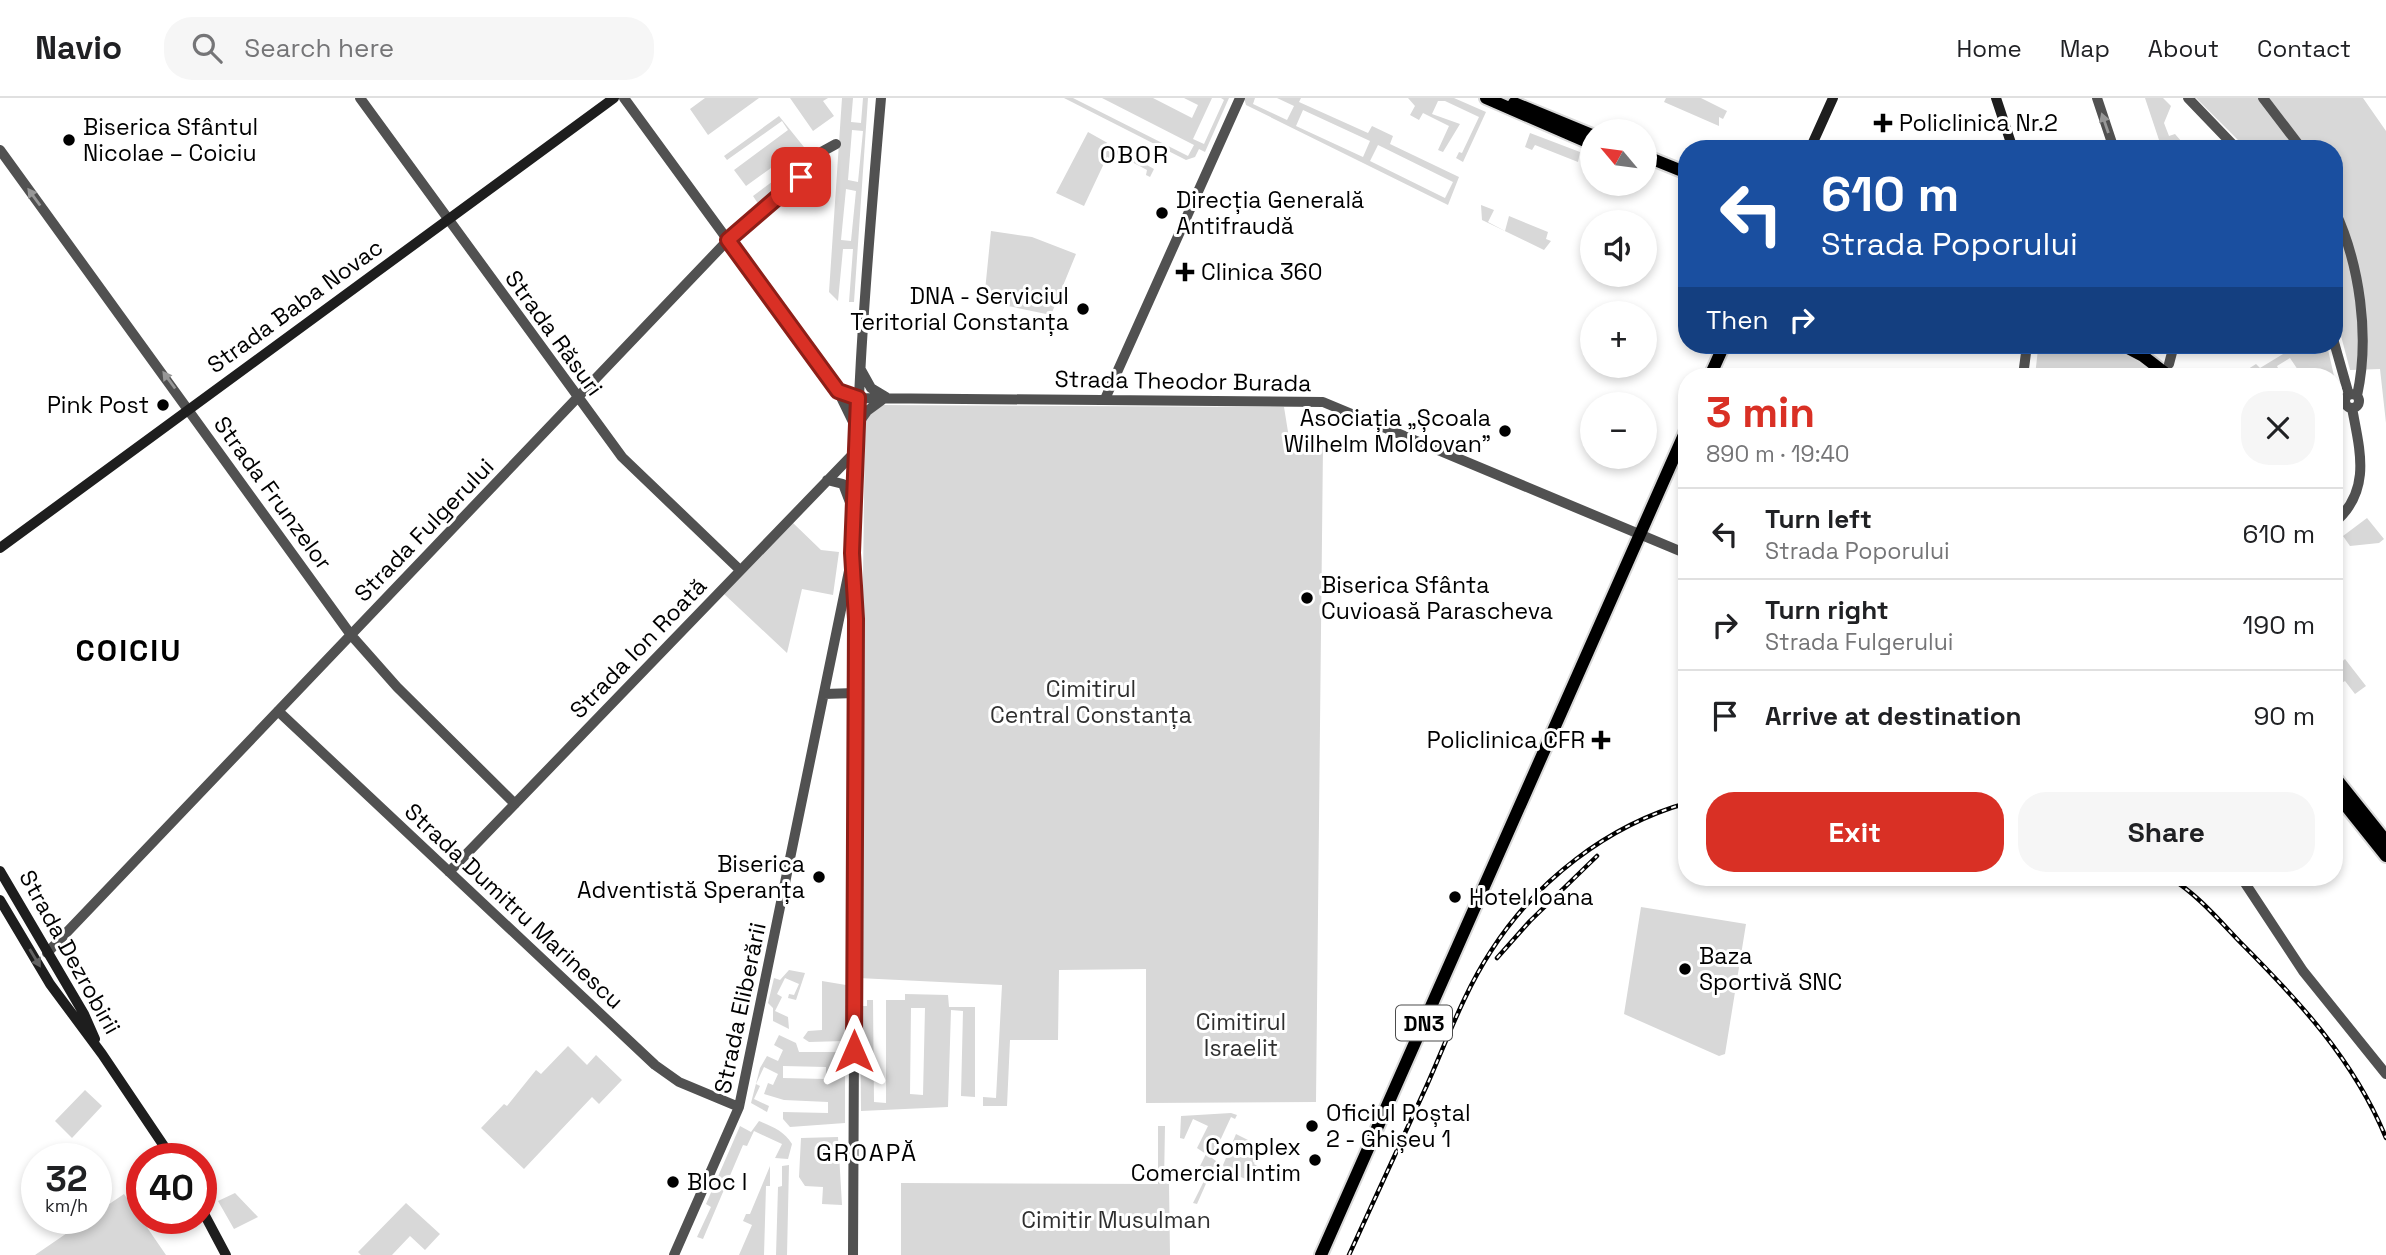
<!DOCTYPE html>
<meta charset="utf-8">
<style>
body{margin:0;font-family:"Space Grotesk",sans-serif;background:#f6f6f6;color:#202124;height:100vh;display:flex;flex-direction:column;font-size:26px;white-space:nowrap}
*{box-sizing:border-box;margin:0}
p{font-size:23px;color:#757577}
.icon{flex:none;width:38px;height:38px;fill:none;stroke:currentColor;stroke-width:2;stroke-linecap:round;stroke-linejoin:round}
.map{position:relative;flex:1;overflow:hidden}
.panel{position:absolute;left:1678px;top:270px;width:665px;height:518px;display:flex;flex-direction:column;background:#fff;border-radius:28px;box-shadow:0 4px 10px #0003}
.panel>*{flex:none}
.top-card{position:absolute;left:1678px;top:42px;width:665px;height:214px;border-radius:28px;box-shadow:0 4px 10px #0003;background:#1a4fa0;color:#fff;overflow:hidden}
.needle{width:46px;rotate:299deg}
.controls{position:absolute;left:1580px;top:21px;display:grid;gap:14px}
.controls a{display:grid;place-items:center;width:77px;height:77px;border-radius:50%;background:#fff;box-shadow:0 4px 10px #0003;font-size:35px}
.speed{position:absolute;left:21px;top:1045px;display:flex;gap:14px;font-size:35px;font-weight:700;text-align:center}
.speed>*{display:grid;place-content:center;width:91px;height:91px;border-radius:50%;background:#fff;box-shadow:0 4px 10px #0003;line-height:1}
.speed small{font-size:18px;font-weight:400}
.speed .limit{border:10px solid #d22;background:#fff;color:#111}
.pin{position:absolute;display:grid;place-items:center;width:60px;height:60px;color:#fff;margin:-30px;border-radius:14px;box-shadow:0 4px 10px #0006}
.me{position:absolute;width:77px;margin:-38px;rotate:0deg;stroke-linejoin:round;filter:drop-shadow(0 0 5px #0008)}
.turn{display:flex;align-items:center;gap:24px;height:147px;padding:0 28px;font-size:32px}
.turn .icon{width:91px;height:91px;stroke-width:2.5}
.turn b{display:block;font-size:49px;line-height:60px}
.then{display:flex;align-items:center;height:66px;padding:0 28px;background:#0003;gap:14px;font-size:26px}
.round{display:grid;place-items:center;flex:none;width:74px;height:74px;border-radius:28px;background:#f6f6f6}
.head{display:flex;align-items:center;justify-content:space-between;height:119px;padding:0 28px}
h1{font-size:42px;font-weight:600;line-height:52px;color:#d93025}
.cta{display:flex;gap:14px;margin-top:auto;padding:14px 28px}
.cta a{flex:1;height:80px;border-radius:28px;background:#d93025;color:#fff;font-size:28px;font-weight:600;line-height:80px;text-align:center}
.cta a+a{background:#f6f6f6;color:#202124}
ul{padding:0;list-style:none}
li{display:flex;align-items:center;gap:21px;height:91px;padding:0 28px;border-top:2px solid #e0e0e0}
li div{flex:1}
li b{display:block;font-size:26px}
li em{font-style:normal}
header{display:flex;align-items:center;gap:42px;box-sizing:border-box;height:98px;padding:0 35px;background:#fff;border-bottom:2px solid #e0e0e0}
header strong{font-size:33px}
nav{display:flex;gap:38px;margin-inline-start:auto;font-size:24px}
.search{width:490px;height:63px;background:#f6f6f6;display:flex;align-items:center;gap:18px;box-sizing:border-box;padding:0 24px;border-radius:28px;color:#757577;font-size:26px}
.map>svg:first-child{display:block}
</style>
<header>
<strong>Navio</strong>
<div class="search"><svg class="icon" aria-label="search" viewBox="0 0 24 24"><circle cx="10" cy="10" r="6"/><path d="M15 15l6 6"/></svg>Search here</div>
<nav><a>Home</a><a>Map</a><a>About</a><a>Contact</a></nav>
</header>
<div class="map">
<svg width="2386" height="1157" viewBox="0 0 2386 1157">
<rect width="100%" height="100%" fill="#fff"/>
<path fill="#d8d8d8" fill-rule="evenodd" d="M705,0H759L708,37L690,11Z
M790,0H828L823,3L834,18L813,33Z
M842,0H853L851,24L861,25L863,0H868L854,204H849L853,151H843L838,203L829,194ZM852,32L863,33L858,84L848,82ZM846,91L856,93L851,143L841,142Z
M1064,0H1073L1188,58L1194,47L1102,0H1153L1192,20L1198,7L1184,0H1212L1193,41L1204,46L1224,2L1221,0H1229L1205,54L1199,51L1195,59L1186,62Z
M1244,0H1255L1253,6L1287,22L1294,8L1277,0H1301L1299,4L1368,35L1372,28L1393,38L1390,46L1459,79L1448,107L1246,7ZM1303,12L1370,43L1363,59L1296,28ZM1378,47L1453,84L1445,100L1370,63Z
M1408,0H1454L1486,14L1463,64L1456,60L1459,54L1462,55L1479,19L1445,3H1438L1432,16L1460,26L1443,54L1438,52L1449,28L1423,15L1419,22L1410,17L1415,8Z
M1666,0H1701L1727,13L1723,21L1719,19V28L1664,4Z
M2145,0H2163L2171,8L2164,25L2169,38L2175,36L2188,51H2162Z
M2196,0H2363L2386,33V325L2380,271L2350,272L2335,215L2334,51H2247Z
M779,18L808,54L809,64L759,107L753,98L807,58L800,49L746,88L734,72L788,32L782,23L727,62L724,58Z
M1088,34L1154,71L1150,79L1146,77L1147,72L1113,54L1110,60L1107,59L1084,108L1056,95Z
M1530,35L1580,54L1578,64L1535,47L1532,52L1525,49Z
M1481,107L1494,112L1488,124L1505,133L1509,118L1548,134L1546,141L1551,143L1544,152L1482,122Z
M991,133L1032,139L1076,156L1051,217L984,203Z
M2043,247C2084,247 2125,245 2155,278H2035L2038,251Z
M2298,247H2327L2334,278H2302L2290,260L2277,268L2282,278H2237L2256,266L2260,270Z
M882,307L1284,309L1289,340H1296L1297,346H1323L1316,1004L1146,1005V871L1059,872L1058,942H1010L1007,1008H983V999L996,1000L1002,887L858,880L865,321Z
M2367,420L2384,441L2379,445L2350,448L2343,438Z
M792,424L821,452L839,454L833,497L802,491L787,555L724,496Z
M2345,561L2366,588L2355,596L2345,583L2340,586L2335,578V570Z
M1641,809L1746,826L1725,956L1719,958L1624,916Z
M789,872L805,875L796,902L788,900L789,896L794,897L799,886L785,880L777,896L782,899L775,913L788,919L789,931L773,923V910L768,905L774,880L780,882Z
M822,883L846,887L845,943L809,944L803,940L808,933L822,932Z
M905,896L948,897L949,909H975V999L961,998L963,913L951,912L948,1009L861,1013L860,908H867V902H873L874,1004L886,1005V902H905ZM911,910H925L923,997L910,996Z
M779,937L796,945L799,954H845V1025L790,1029L783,1021V1014L828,1015V1004L784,1002L764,996L768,985L773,987L778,976L764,969L756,986L760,988L754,1001L769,1008L767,1014L751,1005L760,970L767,958L778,963L783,952L774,947ZM783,968L826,969V981L783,980Z
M568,948L587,967L596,957L622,982L599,1006L592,999L524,1071L481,1030L504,1006L507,1008L536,972L541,976Z
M85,992L102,1008L72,1040L55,1023Z
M1231,1015L1237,1017L1235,1021L1231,1019L1212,1060L1216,1063L1197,1106L1193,1105L1204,1083L1195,1078L1206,1056L1197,1050L1208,1028L1193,1021L1184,1041L1180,1040L1181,1018Z
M759,1023C773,1029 784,1033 792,1046L788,1061L775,1060L782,1046L754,1033L747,1048L743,1047L703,1141L697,1139L711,1109L706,1106L740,1028L751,1034Z
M1158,1028H1165L1164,1085L1169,1086L1170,1157H901V1085L1158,1086Z
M1236,1036L1256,1046L1254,1052L1260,1055L1254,1066L1262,1071L1253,1084L1226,1073L1223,1067Z
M838,1039L842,1107L822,1106L823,1089L805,1088L799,1079L801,1040Z
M789,1067L787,1157H776L778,1089L782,1088V1068Z
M770,1068V1088H766L764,1157H739L752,1127L743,1123L746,1116H750Z
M235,1095L258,1119L234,1131L218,1103Z
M124,1096L166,1157H35L89,1120H96V1115Z
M406,1105L440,1136L425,1152L410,1138L392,1157H361L358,1154Z"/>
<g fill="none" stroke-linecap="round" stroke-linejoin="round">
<g stroke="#dbdbdb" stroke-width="16">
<path id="primary" d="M1486,0L1592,46
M1514,5L1592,37
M1645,58L1687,75
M2122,247L2143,258L2169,278
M1710,278L1724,247
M2334,678L2386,743
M2334,693L2386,758
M1321,1157L1687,330"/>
</g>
<path stroke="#515151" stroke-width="10" d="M360,0L622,359L740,472
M624,0L838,293L855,328
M2097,0L2114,51
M2188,0L2237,51
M2263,0L2302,51
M0,52L351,537L397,589L515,706
M2334,111C2360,166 2370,239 2357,298
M2334,244L2349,297
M2169,266L2174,247
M861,272L871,290L886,299
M2023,278L2027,247
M838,293L857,300L1323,304L1687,456
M2345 303a7 7 0 1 1 14 0a7 7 0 1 1-14 0Z
M1105,301L1240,0
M857,327L867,313L886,299
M827,382L843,386L851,407
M2334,425C2372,393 2360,353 2352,310
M824,596L855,595
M278,613L655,967L679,984L739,1009
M449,774L855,354
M2241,779L2303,873L2386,976
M47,855L728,142L801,79L812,68L816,57L836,46
M674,1157L739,1009L850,468
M853,1157L856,521C851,347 866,174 881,0"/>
<path stroke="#1e1e1e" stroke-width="10" d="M1996,0L2013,51
M1810,51L1833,0
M0,450L614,0
M0,773L84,916L95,941
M0,802L50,886L102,956L172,1060
M201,1110L226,1157"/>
<use href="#primary" stroke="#000" stroke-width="12"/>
<g stroke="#000" stroke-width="4.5">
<path id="rail" d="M2169,779C2197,796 2218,821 2240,844C2299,903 2354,962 2386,1040
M1497,860L1530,823L1597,758
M1349,1157C1375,1100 1401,1044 1427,987C1447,942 1464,894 1491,853C1536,783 1608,727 1687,705"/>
</g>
<use href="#rail" stroke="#fff" stroke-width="2" stroke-dasharray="5" stroke-linecap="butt"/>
</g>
<defs><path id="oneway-solid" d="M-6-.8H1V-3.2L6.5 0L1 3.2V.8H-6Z" transform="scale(1.75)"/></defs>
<g fill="#979797">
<use href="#oneway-solid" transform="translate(2105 25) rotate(-109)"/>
<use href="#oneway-solid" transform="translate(34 99) rotate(-126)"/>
<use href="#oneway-solid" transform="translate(169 282) rotate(-126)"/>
</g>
<use fill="#626262" href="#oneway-solid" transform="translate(35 860) rotate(59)"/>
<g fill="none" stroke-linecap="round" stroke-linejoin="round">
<g stroke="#8d1f18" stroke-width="18">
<path id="route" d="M801,79L728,142L838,293L858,300L852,455L856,521L854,953"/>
</g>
<use href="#route" stroke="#d93025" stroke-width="12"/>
</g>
<g fill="#000" stroke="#fff" stroke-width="2.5">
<path d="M1879.5 14.5h7v7h7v7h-7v7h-7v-7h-7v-7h7z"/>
<circle cx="69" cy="42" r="7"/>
<circle cx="1162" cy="115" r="7"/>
<path d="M1181.5 163.5h7v7h7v7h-7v7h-7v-7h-7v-7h7z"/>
<circle cx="1083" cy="211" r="7"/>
<circle cx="163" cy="307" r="7"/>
<circle cx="1505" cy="333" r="7"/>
<circle cx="1307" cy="500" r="7"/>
<path d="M1597.5 631.5h7v7h7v7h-7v7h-7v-7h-7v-7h7z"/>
<circle cx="819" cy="779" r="7"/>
<circle cx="1455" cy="799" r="7"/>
<circle cx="1685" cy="871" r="7"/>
<circle cx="1312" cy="1028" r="7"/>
<circle cx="1315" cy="1062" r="7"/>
<circle cx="673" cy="1084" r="7"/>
</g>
<g text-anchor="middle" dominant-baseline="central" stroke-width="6" stroke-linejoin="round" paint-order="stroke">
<rect fill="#fff" stroke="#4c4c4c" stroke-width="2" x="1396" y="907.5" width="56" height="35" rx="5"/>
<g font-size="21" font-weight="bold" fill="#000">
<text x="1424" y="925">DN3</text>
</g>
<g font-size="23" fill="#000" stroke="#fff" text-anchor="start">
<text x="1899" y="25">Policlinica Nr.2</text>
<text x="83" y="29">Biserica Sfântul<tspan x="83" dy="26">Nicolae – Coiciu</tspan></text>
<text x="1176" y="102">Direcția Generală<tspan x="1176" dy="26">Antifraudă</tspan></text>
<text x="1201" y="174">Clinica 360</text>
<text x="1069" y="198" text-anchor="end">DNA - Serviciul<tspan x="1069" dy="26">Teritorial Constanța</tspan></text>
<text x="149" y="307" text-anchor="end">Pink Post</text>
<text x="1491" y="320" text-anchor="end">Asociația „Școala<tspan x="1491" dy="26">Wilhelm Moldovan”</tspan></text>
<text x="1321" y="487">Biserica Sfânta<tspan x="1321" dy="26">Cuvioasă Parascheva</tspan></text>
<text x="1585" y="642" text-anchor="end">Policlinica CFR</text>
<text x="805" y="766" text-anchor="end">Biserica<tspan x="805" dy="26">Adventistă Speranța</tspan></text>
<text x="1469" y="799">Hotel Ioana</text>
<text x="1699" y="858">Baza<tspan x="1699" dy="26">Sportivă SNC</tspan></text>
<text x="1326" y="1015">Oficiul Poștal<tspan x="1326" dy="26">2 - Ghișeu 1</tspan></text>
<text x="1301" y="1049" text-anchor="end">Complex<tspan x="1301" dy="26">Comercial Intim</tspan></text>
<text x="687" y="1084">Bloc I</text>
</g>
<g font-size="23" fill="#000" stroke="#fff">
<text transform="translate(295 208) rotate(-36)">Strada Baba Novac</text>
<text transform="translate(554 235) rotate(54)">Strada Răsuri</text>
<text transform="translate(1183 283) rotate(1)">Strada Theodor Burada</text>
<text transform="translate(273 395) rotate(54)">Strada Frunzelor</text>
<text transform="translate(424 432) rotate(-46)">Strada Fulgerului</text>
<text transform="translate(638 550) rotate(-46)">Strada Ion Roată</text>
<text transform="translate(514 808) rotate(43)">Strada Dumitru Marinescu</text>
<text transform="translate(70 854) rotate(61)">Strada Dezrobirii</text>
<text transform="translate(740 910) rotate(-78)">Strada Eliberării</text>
</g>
<g font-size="23" fill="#2f2f2f" stroke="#fff">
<text x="1091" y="591">Cimitirul<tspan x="1091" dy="26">Central Constanța</tspan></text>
<text x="1241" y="924">Cimitirul<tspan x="1241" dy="26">Israelit</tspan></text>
<text x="1116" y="1122">Cimitir Musulman</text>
</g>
<g font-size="24" letter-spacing="2" fill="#000" stroke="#fff">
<text x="1135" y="56">OBOR</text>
<text x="867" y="1054">GROAPĂ</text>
</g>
<g font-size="30" font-weight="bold" letter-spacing="2" fill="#000" stroke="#fff">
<text x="129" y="552">COICIU</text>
</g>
</g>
</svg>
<div class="controls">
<a><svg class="needle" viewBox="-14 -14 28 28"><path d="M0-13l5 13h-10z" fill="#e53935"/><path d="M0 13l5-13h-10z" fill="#757577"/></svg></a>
<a><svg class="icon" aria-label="sound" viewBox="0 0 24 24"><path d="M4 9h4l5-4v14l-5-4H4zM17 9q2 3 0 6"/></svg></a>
<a>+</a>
<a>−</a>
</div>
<div class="speed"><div>32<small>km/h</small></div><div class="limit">40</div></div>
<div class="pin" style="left:801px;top:79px;background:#d93025"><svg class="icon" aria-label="arrive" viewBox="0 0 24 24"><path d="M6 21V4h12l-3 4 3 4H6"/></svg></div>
<svg class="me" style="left:854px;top:953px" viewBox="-20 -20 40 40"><path d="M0-17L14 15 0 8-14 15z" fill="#d93025" stroke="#fff" stroke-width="4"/></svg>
<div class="top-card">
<div class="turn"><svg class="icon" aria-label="left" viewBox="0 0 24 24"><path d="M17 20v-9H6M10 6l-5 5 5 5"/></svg><div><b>610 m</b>Strada Poporului</div></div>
<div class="then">Then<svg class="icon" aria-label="right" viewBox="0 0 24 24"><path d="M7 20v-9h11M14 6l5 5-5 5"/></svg></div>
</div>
<section class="panel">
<div class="head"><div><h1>3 min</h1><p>890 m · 19:40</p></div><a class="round"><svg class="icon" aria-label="close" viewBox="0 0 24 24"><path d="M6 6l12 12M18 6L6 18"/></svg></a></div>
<ul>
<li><svg class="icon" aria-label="left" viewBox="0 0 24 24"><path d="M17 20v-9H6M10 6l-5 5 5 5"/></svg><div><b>Turn left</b><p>Strada Poporului</p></div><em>610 m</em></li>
<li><svg class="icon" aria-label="right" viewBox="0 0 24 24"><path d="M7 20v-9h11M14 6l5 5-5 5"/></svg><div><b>Turn right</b><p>Strada Fulgerului</p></div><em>190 m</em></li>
<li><svg class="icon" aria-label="arrive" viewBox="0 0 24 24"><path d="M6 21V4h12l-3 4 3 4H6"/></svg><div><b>Arrive at destination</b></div><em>90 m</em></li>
</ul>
<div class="cta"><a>Exit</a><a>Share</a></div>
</section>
</div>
